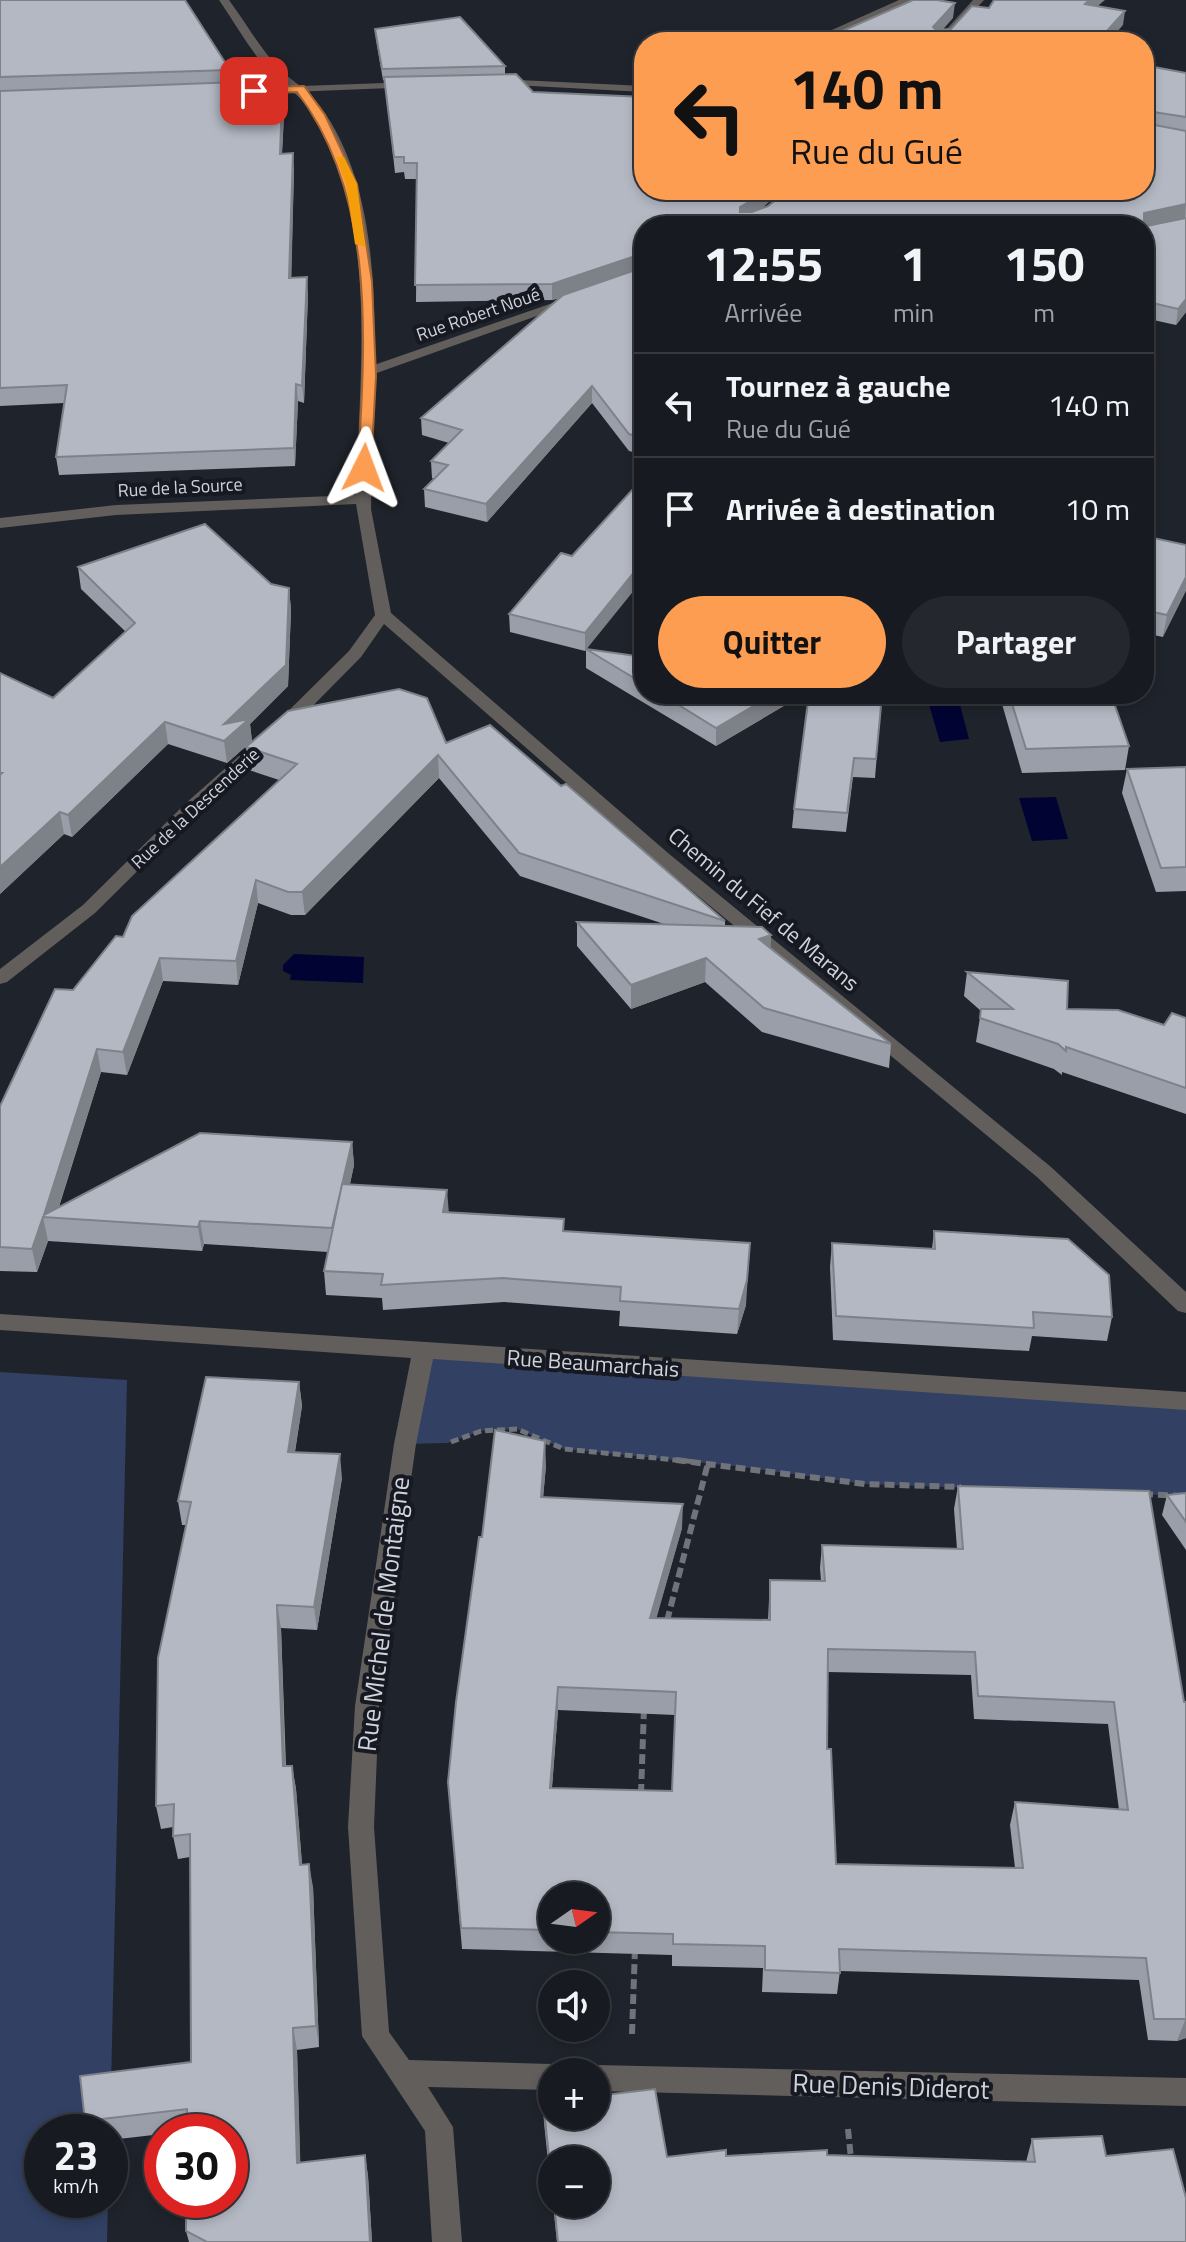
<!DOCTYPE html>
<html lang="fr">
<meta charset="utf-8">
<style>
body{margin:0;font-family:"Titillium Web",sans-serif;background:#24272d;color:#f1f3f6;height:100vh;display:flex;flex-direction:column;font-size:30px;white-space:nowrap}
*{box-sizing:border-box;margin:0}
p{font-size:26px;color:#9ea1a5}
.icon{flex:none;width:44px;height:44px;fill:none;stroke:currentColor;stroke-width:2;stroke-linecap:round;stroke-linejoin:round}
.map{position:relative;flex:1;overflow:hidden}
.panel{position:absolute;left:634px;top:216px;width:520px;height:488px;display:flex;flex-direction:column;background:#171a20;border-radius:32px;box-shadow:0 4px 12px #0003,0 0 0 2px #36383e}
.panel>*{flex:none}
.banner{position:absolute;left:634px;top:32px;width:520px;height:168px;border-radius:32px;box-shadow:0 4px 12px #0003,0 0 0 2px #36383e;background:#fc9d52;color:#111;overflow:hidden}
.needle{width:52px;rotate:76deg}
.fabs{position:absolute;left:538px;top:1882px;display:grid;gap:16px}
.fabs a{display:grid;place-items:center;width:72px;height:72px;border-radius:50%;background:#171a20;box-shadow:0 4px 12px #0003,0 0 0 2px #36383e;font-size:40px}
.speed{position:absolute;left:24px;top:2114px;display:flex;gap:16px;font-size:40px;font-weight:700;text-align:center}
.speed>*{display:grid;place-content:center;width:104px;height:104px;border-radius:50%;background:#171a20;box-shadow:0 4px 12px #0003,0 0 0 2px #36383e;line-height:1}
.speed small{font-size:20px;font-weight:400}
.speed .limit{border:12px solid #d22;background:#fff;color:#111}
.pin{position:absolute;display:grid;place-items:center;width:68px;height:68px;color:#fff;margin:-34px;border-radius:16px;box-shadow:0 4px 12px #0006}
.me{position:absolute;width:88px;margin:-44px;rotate:3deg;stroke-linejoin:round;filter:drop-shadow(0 0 6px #0008)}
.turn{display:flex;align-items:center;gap:28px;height:168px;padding:0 24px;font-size:36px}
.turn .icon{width:104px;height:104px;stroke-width:2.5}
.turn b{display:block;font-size:56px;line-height:68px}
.eta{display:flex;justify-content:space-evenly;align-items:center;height:136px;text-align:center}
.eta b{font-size:48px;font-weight:700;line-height:56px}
.cta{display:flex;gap:16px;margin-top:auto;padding:16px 24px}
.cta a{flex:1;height:92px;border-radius:48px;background:#fc9d52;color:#111;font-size:32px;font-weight:700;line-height:92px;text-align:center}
.cta a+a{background:#24272d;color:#f1f3f6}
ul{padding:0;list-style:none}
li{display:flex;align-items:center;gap:24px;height:104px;padding:0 24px;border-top:2px solid #36383e}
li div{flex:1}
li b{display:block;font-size:30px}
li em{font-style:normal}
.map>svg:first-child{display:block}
</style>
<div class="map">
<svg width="1186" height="2242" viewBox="0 0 1186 2242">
<rect width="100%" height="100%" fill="#1f232b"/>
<path fill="#314063" d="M423,1352L1186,1401V1496L865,1484L734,1466L564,1449L517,1429L481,1431L448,1443L405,1444Z
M0,1372L127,1380L110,2132H42V2200H108L107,2242H0Z"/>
<path fill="#010432" d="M928,701H959L969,739L940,742Z
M1056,797L1068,839L1032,841L1019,798Z
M294,954L364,957L363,983L290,980L291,975L283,971V965Z"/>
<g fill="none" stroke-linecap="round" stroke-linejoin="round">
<path stroke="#70737a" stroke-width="5" stroke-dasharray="8 4" stroke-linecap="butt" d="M451,1442L481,1431L517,1429L564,1449L696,1462"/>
<path stroke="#70737a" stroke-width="6" stroke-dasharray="10 5" stroke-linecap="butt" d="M676,1460L865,1484L961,1487
M1143,1494L1186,1496
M667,1621L708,1463
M641,1794L644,1708
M632,2034L635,1948
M848,2129L851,2159"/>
<path fill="#625e5b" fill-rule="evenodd" d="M219,0H229C246,23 260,49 280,69C293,82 309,91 320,106C372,177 376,280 374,365L567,298L579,301L374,374L371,509L391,613L668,853L1051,1167L1186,1292V1313L1178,1311L1037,1177L656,861L384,624L361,657L284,735L198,811L95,913L7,982L0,984V969L83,905L186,803L272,727L349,651L375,615L356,504L116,515L0,528V518L116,505L356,495C359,378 380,214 312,112C301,95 282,85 268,70C249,49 235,23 219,0Z
M899,0H913L836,38L805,42Z
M973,0H984L947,42H935Z
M0,1314L1186,1392V1410L433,1359L416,1444L379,1706L374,1827L389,2032L409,2060L552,2064L562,2068L564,2072H552V2090L428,2087L453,2127L462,2242H432L425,2131L362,2036L348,1827L355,1706L394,1444L411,1358L0,1330Z
M596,2065L1186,2078V2106L596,2091V2072H585Z"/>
<path fill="#625e5b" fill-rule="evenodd" d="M500,79L644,86V92L496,84L494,82Z
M412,82L416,83V87L216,95L210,92L216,89Z"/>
</g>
<path fill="#9a9ea8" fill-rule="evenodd" d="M0,0L230,70L231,83L250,100L282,99L284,115L282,154L294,169L291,278L308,294L304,403L298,401L295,466L59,475L56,457L64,403L0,406Z
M375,29L505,66V74L533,92L644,190H782L761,209L1144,54L1151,66L1186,73V312L1176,325L1144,318V226H644V455L629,451L592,403L487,522L425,507L424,489L434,479L432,478L431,461L449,443L422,435L421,418L560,298L552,300L416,302L417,179H405L404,172L395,173L385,80H383L376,39Z
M644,477L587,649L644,657V694H804L716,746L586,668V650L585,651L510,632L509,614L572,556Z
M1144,536L1186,545L1163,637L1144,633Z
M78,567L271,584L289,588L291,610L288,686L250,724L252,741L227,763L168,744L72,837L64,834L0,894V673L53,698L126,632L81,589Z
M1003,694H1111L1129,746L1125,770L1022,773L1002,704Z
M881,706L875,778L853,777L846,832L792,828L794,809Z
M446,743L561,786L725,921V926L771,935L770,948L891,1044L889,1068L762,1032L705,982L631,1009L577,946V922L664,924L520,876L439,778L305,915H291L258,903L238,985L163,981L127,1075L101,1072L59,1207L352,1142L354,1165L350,1184L449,1212L564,1231L746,1305L737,1334L619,1326L620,1311L504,1302L383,1310L382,1298L326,1295L324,1271L328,1252L204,1244L202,1251L48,1241L37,1272L0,1271V1106L73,990L123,937L279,780L249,770L246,747Z
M1186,767V891L1156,892L1122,793L1127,769Z
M967,972L1067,1009L1164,1025L1186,1018V1114L1062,1072V1075L1054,1069L976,1042L981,1011L964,996Z
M934,1231L1112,1317L1107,1341L1032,1336L1029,1351L833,1340L830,1267L832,1243L932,1249Z
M299,1382L302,1406L295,1452L342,1478L317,1630L281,1628L286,1766H292L296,1789L302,1865L313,1887L319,2047L297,2050L300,2163L365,2155L368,2176L372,2242H189L186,2231L187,2131L162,2132V2134L110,2140V2132H89L85,2121L191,2062L190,1857L178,1859L173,1836V1827L161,1829L156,1806L186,1525H182L178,1501Z
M546,1465L543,1498L682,1528L656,1618L768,1620L770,1580L821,1581L820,1568L822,1545L957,1549L954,1509L958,1486L1184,1702H1186V2038L1177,2041L1148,2040L1139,1980L840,1971L837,1994L762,1992L763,1968L672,1966V1955L462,1949L448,1782L482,1537ZM828,1672L971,1675L974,1719L1108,1724L1119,1810L1015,1802L1010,1825L1015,1868L836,1864L827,1749ZM558,1710L675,1715L672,1791L552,1788ZM552,1896H596V1940H552Z
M1186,1493V1550L1162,1515L1167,1495Z
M543,2102L667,2157L827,2155L1026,2162L1032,2139L1106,2156L1186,2242H557L553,2204H596L552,2160V2198L544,2123Z"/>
<path fill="#7d8188" d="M1089,0H1105L1083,18L1085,4Z
M955,3L953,18L932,42L933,27Z
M1125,11L1123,25L1108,42H1097Z
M1153,56L1151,71L1144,65Z
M282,99L284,115L281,170L280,154Z
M293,153L294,169L291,295L289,278Z
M765,190H782L758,212L739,223L740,207Z
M1186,204L1185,219L1144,229V213Z
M643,253V269L552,300V284Z
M307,277L308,294L304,403L302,386Z
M1186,299V312L1176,325L1178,309Z
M296,384L298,401L295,466L294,448Z
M592,386V403L487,522L486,504Z
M644,560V578L585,651V633Z
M1186,577V591L1163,637L1167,615Z
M289,588L291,610L288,686L250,724L252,741L227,763L224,741V724Z
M774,694H804L716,746V728Z
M165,722L168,744L72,837L68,815Z
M438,755L439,778L305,915L302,892Z
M60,812L64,834L0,894V867Z
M256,880L258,903L238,985L236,961Z
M771,935L770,959L759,939Z
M160,958L163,981L127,1075L123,1052Z
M706,958L705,982L631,1009V985Z
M97,1049L101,1072L55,1218L44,1215Z
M352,1142L354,1165L335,1252L332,1228Z
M447,1190L449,1214L443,1212Z
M43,1217L48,1241L37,1272L32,1249Z
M200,1221L204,1244L202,1251L198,1227Z
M750,1243L746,1305L737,1334L739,1309Z
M299,1382L302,1406L291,1476L288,1452Z
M545,1441L546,1465L541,1521V1497Z
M340,1454L342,1478L317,1630L314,1607Z
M683,1504L682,1528L650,1641V1618Z
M277,1605L281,1628L286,1789L283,1766Z
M558,1687V1710L550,1811V1788Z
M292,1766L296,1789L304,1888L300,1865Z
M309,1864L313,1887L319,2047L316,2026Z
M1186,2019V2038L1177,2041L1185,2020Z
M293,2028L297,2050L301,2184L297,2163Z
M365,2155L368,2176L372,2242H370Z"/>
<path fill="#b3b8c3" stroke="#7d8188" stroke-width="2" fill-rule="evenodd" d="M0,0H185L230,70L0,77Z
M913,0H937L955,3L933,27L936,30L951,29L972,6L989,8L994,0H1089L1085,4L1125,11L1097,42H817Z
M460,17L505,66L382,69L375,29Z
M1144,54L1153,56L1144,65L1186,73V117L1147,111L1144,113Z
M516,74L533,92L644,97V190H765L759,196L740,207V212H752L768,206L787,190H1144V122V123L1186,131V204L1144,213V223L1147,226L1186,218V299L1178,309L1144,301V226H644V253L552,284L415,285L417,163H404V157H394L384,77Z
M238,82L250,100L282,99L280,154L293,153L289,278L307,277L302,386L296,384L294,448L56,457L67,385L0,388V91Z
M644,267V438L629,434L592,386L486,504L424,489L448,465L431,461L462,430L421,418L563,295Z
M644,477V560L585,633L509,614L561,553L572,556Z
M205,524L271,584L289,588L286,665L224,724L249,719L224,741L165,722L68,815L60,812L0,867V775L2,773H0V673L53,698L135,623L78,567Z
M1144,536L1186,545V577L1167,615L1144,610Z
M586,649L644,657V684Z
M399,689L427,698L446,743L490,725L561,786L566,784L725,921L519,853L438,755L302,892H288L256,880L236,961L160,958L123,1052L97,1049L44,1215L200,1133L352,1142L332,1228L200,1221L198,1227L43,1217L32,1249L0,1247V1106L55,989L73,990L116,936L123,937L132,916L297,764L246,747L288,711Z
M661,694H774L716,728Z
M809,694H859L881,706L876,759L854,758L847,813L794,809Z
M1009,694H1111L1129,746L1026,749Z
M1186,767V867L1161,868L1127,769Z
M577,922L762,927L771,935L759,939L891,1044L764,1008L706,958L631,985Z
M967,972L1068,981L1067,1009L1118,1010L1164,1025L1172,1013L1186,1018V1088L1066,1047V1051L1058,1044L980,1018L981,1009H1013Z
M342,1184L447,1190L443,1212L564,1219L563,1231L750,1243L747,1280L739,1309L620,1301L621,1287L503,1278L381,1285L383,1274L324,1271Z
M934,1231L1068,1239L1109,1275L1112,1317L1033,1312L1034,1328L836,1316L832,1243L935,1249Z
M206,1377L299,1382L288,1452L340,1454L314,1607L277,1605L283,1766H292L300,1865L309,1864L316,2026L293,2028L297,2163L365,2155L370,2242H207L186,2231V2200H230V2132H187V2109L85,2121L80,2076L191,2062L190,1834L173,1836L174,1804L156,1806L158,1658L191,1502L178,1501Z
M495,1430L545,1441L541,1497L683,1504L650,1618L770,1620V1580L825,1581L822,1545L963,1549L958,1486L1149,1491L1184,1702H1186V2019H1154L1146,1958L839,1949L840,1973L765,1970V1946L673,1944V1934L596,1932V1896H552V1930L461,1928L448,1782L456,1702L479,1537H482ZM828,1649L975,1652L978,1696L1114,1702L1128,1810L1015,1802L1023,1868L836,1864L831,1749H827ZM558,1687L676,1692L672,1791L550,1788Z
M1186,1493V1522L1167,1495Z
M655,2089L667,2157L726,2150V2156L827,2150V2155L1035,2162L1032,2139L1102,2136L1106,2156L1173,2149L1186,2198V2242H558L554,2204H596V2160H552V2183L543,2102L552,2101V2116H596V2096Z"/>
<path fill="#fc9d52" stroke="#a46635" stroke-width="2" d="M304,86L325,115L357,184L372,282L376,376L371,468L364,472L358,468C365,343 377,197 297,92L254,94L249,91L254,87Z"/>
<path fill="#f59e0b" d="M336,157H344L357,184L365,247L355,244L346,184Z"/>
<g text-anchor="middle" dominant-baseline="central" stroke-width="8" stroke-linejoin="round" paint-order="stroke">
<g font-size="18" fill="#d0d3d9" stroke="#161921">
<text transform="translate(478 314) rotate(-19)">Rue Robert Noué</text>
<text transform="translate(180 487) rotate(-3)">Rue de la Source</text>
<text transform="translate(195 808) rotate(-43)">Rue de la Descenderie</text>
</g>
<g font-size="22" fill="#d0d3d9" stroke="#161921">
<text transform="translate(764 909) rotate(40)">Chemin du Fief de Marans</text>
<text transform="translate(593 1363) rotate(4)">Rue Beaumarchais</text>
</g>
<g font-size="26" fill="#d0d3d9" stroke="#161921">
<text transform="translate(383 1614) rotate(-83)">Rue Michel de Montaigne</text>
<text transform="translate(891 2086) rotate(2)">Rue Denis Diderot</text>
</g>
</g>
</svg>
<div class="fabs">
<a><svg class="needle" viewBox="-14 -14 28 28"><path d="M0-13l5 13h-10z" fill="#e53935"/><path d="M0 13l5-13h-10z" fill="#9ea1a5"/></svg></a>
<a><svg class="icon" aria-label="sound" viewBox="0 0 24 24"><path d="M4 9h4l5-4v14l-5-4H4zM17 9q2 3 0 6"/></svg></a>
<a>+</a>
<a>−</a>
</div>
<div class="speed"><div>23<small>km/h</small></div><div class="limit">30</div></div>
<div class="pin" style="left:254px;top:91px;background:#d93025"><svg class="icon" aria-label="arrive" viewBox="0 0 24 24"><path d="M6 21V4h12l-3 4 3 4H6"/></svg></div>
<svg class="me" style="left:364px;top:468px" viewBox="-20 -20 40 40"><path d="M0-17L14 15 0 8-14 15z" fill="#fc9d52" stroke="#fff" stroke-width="4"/></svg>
<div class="banner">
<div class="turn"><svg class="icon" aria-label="left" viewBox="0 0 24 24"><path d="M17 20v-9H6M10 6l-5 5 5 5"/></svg><div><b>140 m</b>Rue du Gué</div></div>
</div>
<section class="panel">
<div class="eta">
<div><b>12:55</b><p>Arrivée</p></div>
<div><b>1</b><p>min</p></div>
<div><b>150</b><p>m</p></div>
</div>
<ul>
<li><svg class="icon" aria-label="left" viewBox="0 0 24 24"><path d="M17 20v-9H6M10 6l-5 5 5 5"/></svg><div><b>Tournez à gauche</b><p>Rue du Gué</p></div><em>140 m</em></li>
<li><svg class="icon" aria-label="arrive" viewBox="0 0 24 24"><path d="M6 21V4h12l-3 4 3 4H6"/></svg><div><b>Arrivée à destination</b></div><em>10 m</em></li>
</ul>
<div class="cta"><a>Quitter</a><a>Partager</a></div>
</section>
</div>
